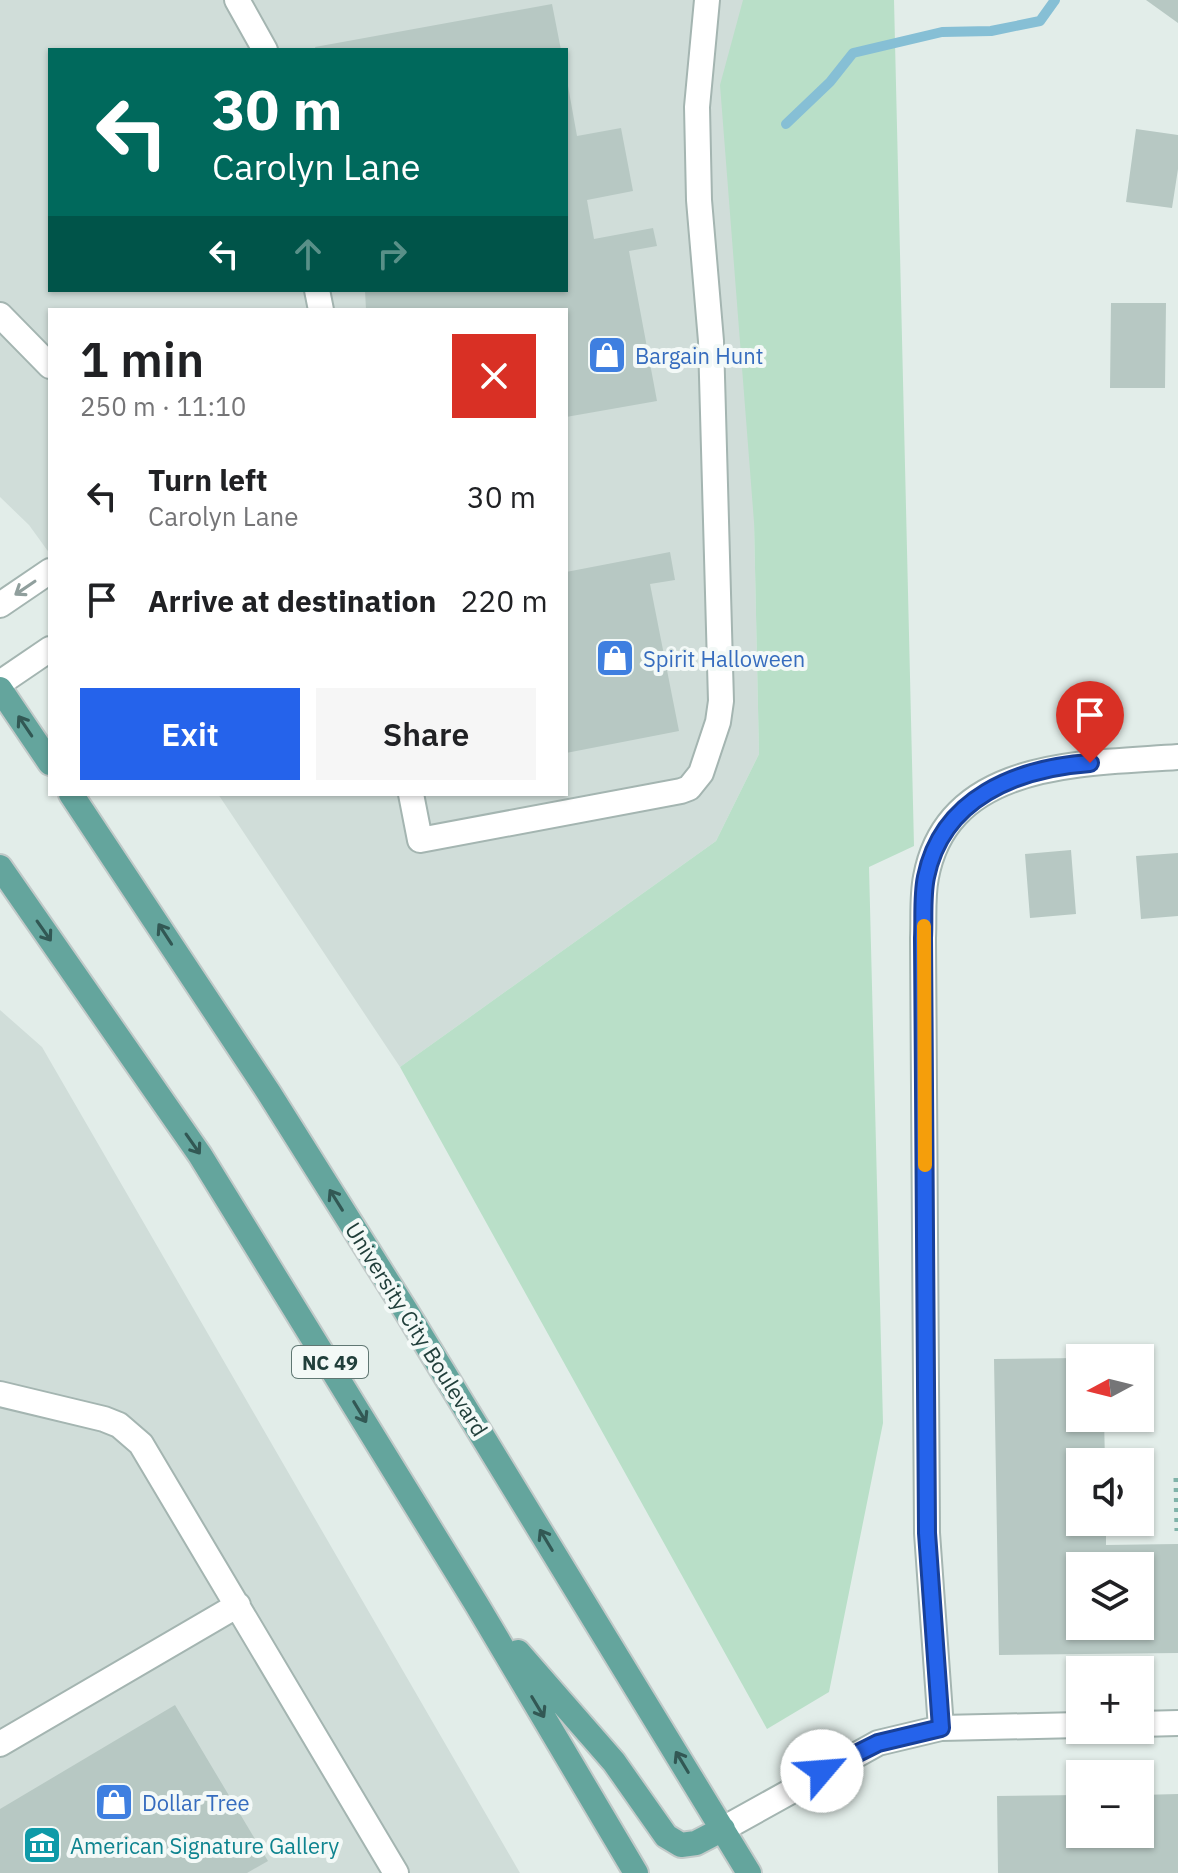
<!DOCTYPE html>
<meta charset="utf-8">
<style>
body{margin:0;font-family:"IBM Plex Sans",sans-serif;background:#f6f6f6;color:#202124;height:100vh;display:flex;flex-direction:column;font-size:30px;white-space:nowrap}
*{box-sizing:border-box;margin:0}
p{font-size:26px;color:#757577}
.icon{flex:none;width:44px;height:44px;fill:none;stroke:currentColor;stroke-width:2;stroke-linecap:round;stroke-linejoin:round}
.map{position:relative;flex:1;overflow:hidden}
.side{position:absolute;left:48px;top:308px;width:520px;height:488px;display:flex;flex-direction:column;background:#fff;border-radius:0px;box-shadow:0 2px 6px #0004}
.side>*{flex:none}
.banner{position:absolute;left:48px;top:48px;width:520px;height:244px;border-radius:0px;box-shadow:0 2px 6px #0004;background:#00695c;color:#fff;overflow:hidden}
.needle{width:52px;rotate:263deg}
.buttons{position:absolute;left:1066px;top:1344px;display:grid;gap:16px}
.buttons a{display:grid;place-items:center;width:88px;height:88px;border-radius:0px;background:#fff;box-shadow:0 2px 6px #0004;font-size:40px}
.pin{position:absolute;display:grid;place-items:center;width:68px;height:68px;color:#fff;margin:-82px -34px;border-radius:50% 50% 50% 0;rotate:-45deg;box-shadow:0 0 8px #0007}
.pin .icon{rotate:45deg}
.me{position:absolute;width:88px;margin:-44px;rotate:63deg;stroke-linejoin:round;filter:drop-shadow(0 0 6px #0008)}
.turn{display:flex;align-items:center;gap:28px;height:168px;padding:0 32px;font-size:36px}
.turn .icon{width:104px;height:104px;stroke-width:2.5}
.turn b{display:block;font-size:56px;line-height:68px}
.lanes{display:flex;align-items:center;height:76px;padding:0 32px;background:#0003;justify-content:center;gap:40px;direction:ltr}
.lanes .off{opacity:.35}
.round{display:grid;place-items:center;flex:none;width:84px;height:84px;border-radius:0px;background:#f6f6f6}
.headline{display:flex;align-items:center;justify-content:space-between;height:136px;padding:0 32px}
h1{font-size:48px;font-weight:600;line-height:60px}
.button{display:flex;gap:16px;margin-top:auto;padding:16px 32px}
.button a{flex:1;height:92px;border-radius:0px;background:#2563eb;color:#fff;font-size:32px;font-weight:600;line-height:92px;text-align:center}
.button a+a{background:#f6f6f6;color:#202124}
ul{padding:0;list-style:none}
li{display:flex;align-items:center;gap:24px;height:104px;padding:0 32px}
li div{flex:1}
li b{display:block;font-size:30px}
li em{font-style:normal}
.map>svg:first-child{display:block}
</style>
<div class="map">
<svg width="1178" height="1873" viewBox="0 0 1178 1873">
<rect width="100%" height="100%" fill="#e2ede9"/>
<path fill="#d0ddd9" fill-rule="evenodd" d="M0,0H894L754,522L759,754L716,841L400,1067L218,794H566V310H50V554L29,525L0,497ZM50,50H566V290H50Z
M0,1010L42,1047L520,1873H0Z"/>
<path fill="#b9dfc8" d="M743,0H894L914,846L869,867L883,1423L829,1692L767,1729L400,1067L716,841L759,754L754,522L720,85Z"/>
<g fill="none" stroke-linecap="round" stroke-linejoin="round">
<path stroke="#86bfd5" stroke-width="10" d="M786,124L830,82L853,53L942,32L991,31L1040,21L1055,0"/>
</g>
<path fill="#b7c8c3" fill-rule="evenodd" d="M1146,0H1178V23Z
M552,4L561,50H316L315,47Z
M568,86L577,136L621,128L633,191L587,200L594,239L653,228L657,246L629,251L657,401L566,417V310H366L365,290H566Z
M1136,129L1178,135V169L1172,208L1126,202Z
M1111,303H1166L1165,388H1110Z
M670,552L675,580L650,584L679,731L566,753V572Z
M1071,850L1076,914L1030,918L1025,854Z
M1178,853V916L1141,919L1136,856Z
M1080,1358V1418H1104L1105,1462H1080V1522H1106V1545L1178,1544V1653L999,1655L994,1359ZM1080,1566H1140V1626H1080Z
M175,1705L268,1861L247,1873H0V1809Z
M1178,1794V1873H998L997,1796L1080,1795V1834H1140V1795Z"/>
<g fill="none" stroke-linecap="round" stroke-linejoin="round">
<g stroke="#a4b5b1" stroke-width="28">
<path id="minor" d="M237,0L265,50
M317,290L321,310
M0,315L50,366
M0,605L50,571
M0,683L50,649
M411,794L420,840L681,791L689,788L701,773L718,722L721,701L711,341L699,200L697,107L707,0
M0,1394L104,1419L119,1425L141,1444L396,1873
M1140,1724L1178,1723
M941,1728L927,1533L923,938C924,919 922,897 926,877C948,759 1085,764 1178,757
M0,1744L238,1605
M723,1829L878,1743L941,1728L1080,1725"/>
</g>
<g stroke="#c1c9c8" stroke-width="28">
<path id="major" d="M0,689L50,763
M71,794L269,1093L406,1311L749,1873
M0,867L200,1155L477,1605L636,1873
M518,1652L614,1762L666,1836L681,1845L696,1843L723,1829"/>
</g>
<path stroke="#80b3a9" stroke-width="5" stroke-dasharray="4 6" stroke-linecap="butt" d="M1176,1478L1177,1531
M1124,1531H1133"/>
<use href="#minor" stroke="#fff" stroke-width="24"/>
<use href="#major" stroke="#64a59d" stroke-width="24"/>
</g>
<defs><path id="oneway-shaft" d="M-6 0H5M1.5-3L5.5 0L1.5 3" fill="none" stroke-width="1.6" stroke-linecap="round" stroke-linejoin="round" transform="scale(2)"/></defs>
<use stroke="#909f9d" href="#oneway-shaft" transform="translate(25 588) rotate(146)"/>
<g stroke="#325854">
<use href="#oneway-shaft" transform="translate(25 726) rotate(-124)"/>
<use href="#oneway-shaft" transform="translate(44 931) rotate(55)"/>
<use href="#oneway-shaft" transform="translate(165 934) rotate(-123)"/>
<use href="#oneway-shaft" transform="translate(193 1144) rotate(55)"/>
<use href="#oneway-shaft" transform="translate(336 1200) rotate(-122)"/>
<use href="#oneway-shaft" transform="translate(360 1412) rotate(59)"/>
<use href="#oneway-shaft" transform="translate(546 1540) rotate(-121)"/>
<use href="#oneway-shaft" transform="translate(538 1707) rotate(59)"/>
<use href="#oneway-shaft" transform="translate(682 1762) rotate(-121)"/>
</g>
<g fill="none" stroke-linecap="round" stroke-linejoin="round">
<g stroke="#184099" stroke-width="20">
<path id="route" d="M822,1771L878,1743L941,1728L927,1533L923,938C924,918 922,896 926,877C942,798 1017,768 1090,763"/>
</g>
<use href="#route" stroke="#2563eb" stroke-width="14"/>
<path stroke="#f59e0b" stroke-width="14" d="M924,926L925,1165"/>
</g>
<defs>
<g id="shop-square" transform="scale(2)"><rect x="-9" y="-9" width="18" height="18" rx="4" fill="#3f7fe0" stroke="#f3f9f7"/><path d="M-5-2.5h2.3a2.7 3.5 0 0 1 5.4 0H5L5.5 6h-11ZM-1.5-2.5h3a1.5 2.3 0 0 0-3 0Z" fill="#fff"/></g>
<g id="museum-square" transform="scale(2)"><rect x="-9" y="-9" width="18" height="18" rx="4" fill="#0f9aa8" stroke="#f3f9f7"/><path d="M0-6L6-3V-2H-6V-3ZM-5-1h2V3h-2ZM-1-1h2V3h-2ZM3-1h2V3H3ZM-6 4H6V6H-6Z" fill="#fff"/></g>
</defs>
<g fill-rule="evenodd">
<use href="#shop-square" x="607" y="355"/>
<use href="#shop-square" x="615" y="658"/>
<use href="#shop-square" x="114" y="1802"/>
<use href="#museum-square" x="42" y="1845"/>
</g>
<g text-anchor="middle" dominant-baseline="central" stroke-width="8" stroke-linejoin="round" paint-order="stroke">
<rect fill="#f3f9f7" stroke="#607773" stroke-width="2" x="292" y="1346" width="76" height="32" rx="6"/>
<g font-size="20" font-weight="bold" fill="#213f3b">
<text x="330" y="1362">NC 49</text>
</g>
<g font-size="22" fill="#366cbe" stroke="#f3f9f7" text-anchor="start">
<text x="635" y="355">Bargain Hunt</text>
<text x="643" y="658">Spirit Halloween</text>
<text x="142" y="1802">Dollar Tree</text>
</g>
<g font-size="22" fill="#213f3b" stroke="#f3f9f7">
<text transform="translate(417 1329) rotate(58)">University City Boulevard</text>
</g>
<g font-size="22" fill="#0d838f" stroke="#f3f9f7" text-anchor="start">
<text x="70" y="1845">American Signature Gallery</text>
</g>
</g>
</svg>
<div class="buttons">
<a><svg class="needle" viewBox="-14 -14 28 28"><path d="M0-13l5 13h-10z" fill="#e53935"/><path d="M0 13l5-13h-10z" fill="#757577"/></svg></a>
<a><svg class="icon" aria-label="sound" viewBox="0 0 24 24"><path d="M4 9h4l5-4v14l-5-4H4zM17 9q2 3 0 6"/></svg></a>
<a><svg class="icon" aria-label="layers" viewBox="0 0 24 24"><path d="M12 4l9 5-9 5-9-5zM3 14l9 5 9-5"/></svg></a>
<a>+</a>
<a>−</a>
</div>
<div class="pin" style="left:1090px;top:763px;background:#d93025"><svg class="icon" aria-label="arrive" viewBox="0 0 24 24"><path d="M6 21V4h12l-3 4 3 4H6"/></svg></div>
<svg class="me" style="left:822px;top:1771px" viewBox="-20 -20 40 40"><circle r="19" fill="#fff"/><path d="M0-13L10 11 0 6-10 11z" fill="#2563eb"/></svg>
<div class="banner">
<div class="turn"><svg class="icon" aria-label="left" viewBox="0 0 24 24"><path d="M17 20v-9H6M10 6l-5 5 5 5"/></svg><div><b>30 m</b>Carolyn Lane</div></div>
<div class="lanes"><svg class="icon" aria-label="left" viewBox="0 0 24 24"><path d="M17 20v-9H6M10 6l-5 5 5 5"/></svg><svg class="icon off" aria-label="ahead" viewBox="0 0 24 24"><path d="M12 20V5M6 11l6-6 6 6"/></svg><svg class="icon off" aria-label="right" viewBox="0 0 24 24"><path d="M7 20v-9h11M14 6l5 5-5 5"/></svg></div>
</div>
<section class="side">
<div class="headline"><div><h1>1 min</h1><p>250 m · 11:10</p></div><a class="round" style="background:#d93025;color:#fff"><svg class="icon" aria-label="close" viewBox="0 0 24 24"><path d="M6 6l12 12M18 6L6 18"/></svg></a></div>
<ul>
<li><svg class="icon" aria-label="left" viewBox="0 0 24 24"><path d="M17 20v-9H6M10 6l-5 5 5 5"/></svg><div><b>Turn left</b><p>Carolyn Lane</p></div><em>30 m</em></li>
<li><svg class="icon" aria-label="arrive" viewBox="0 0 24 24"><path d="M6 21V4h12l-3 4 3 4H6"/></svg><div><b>Arrive at destination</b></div><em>220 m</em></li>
</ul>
<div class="button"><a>Exit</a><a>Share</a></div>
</section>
</div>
